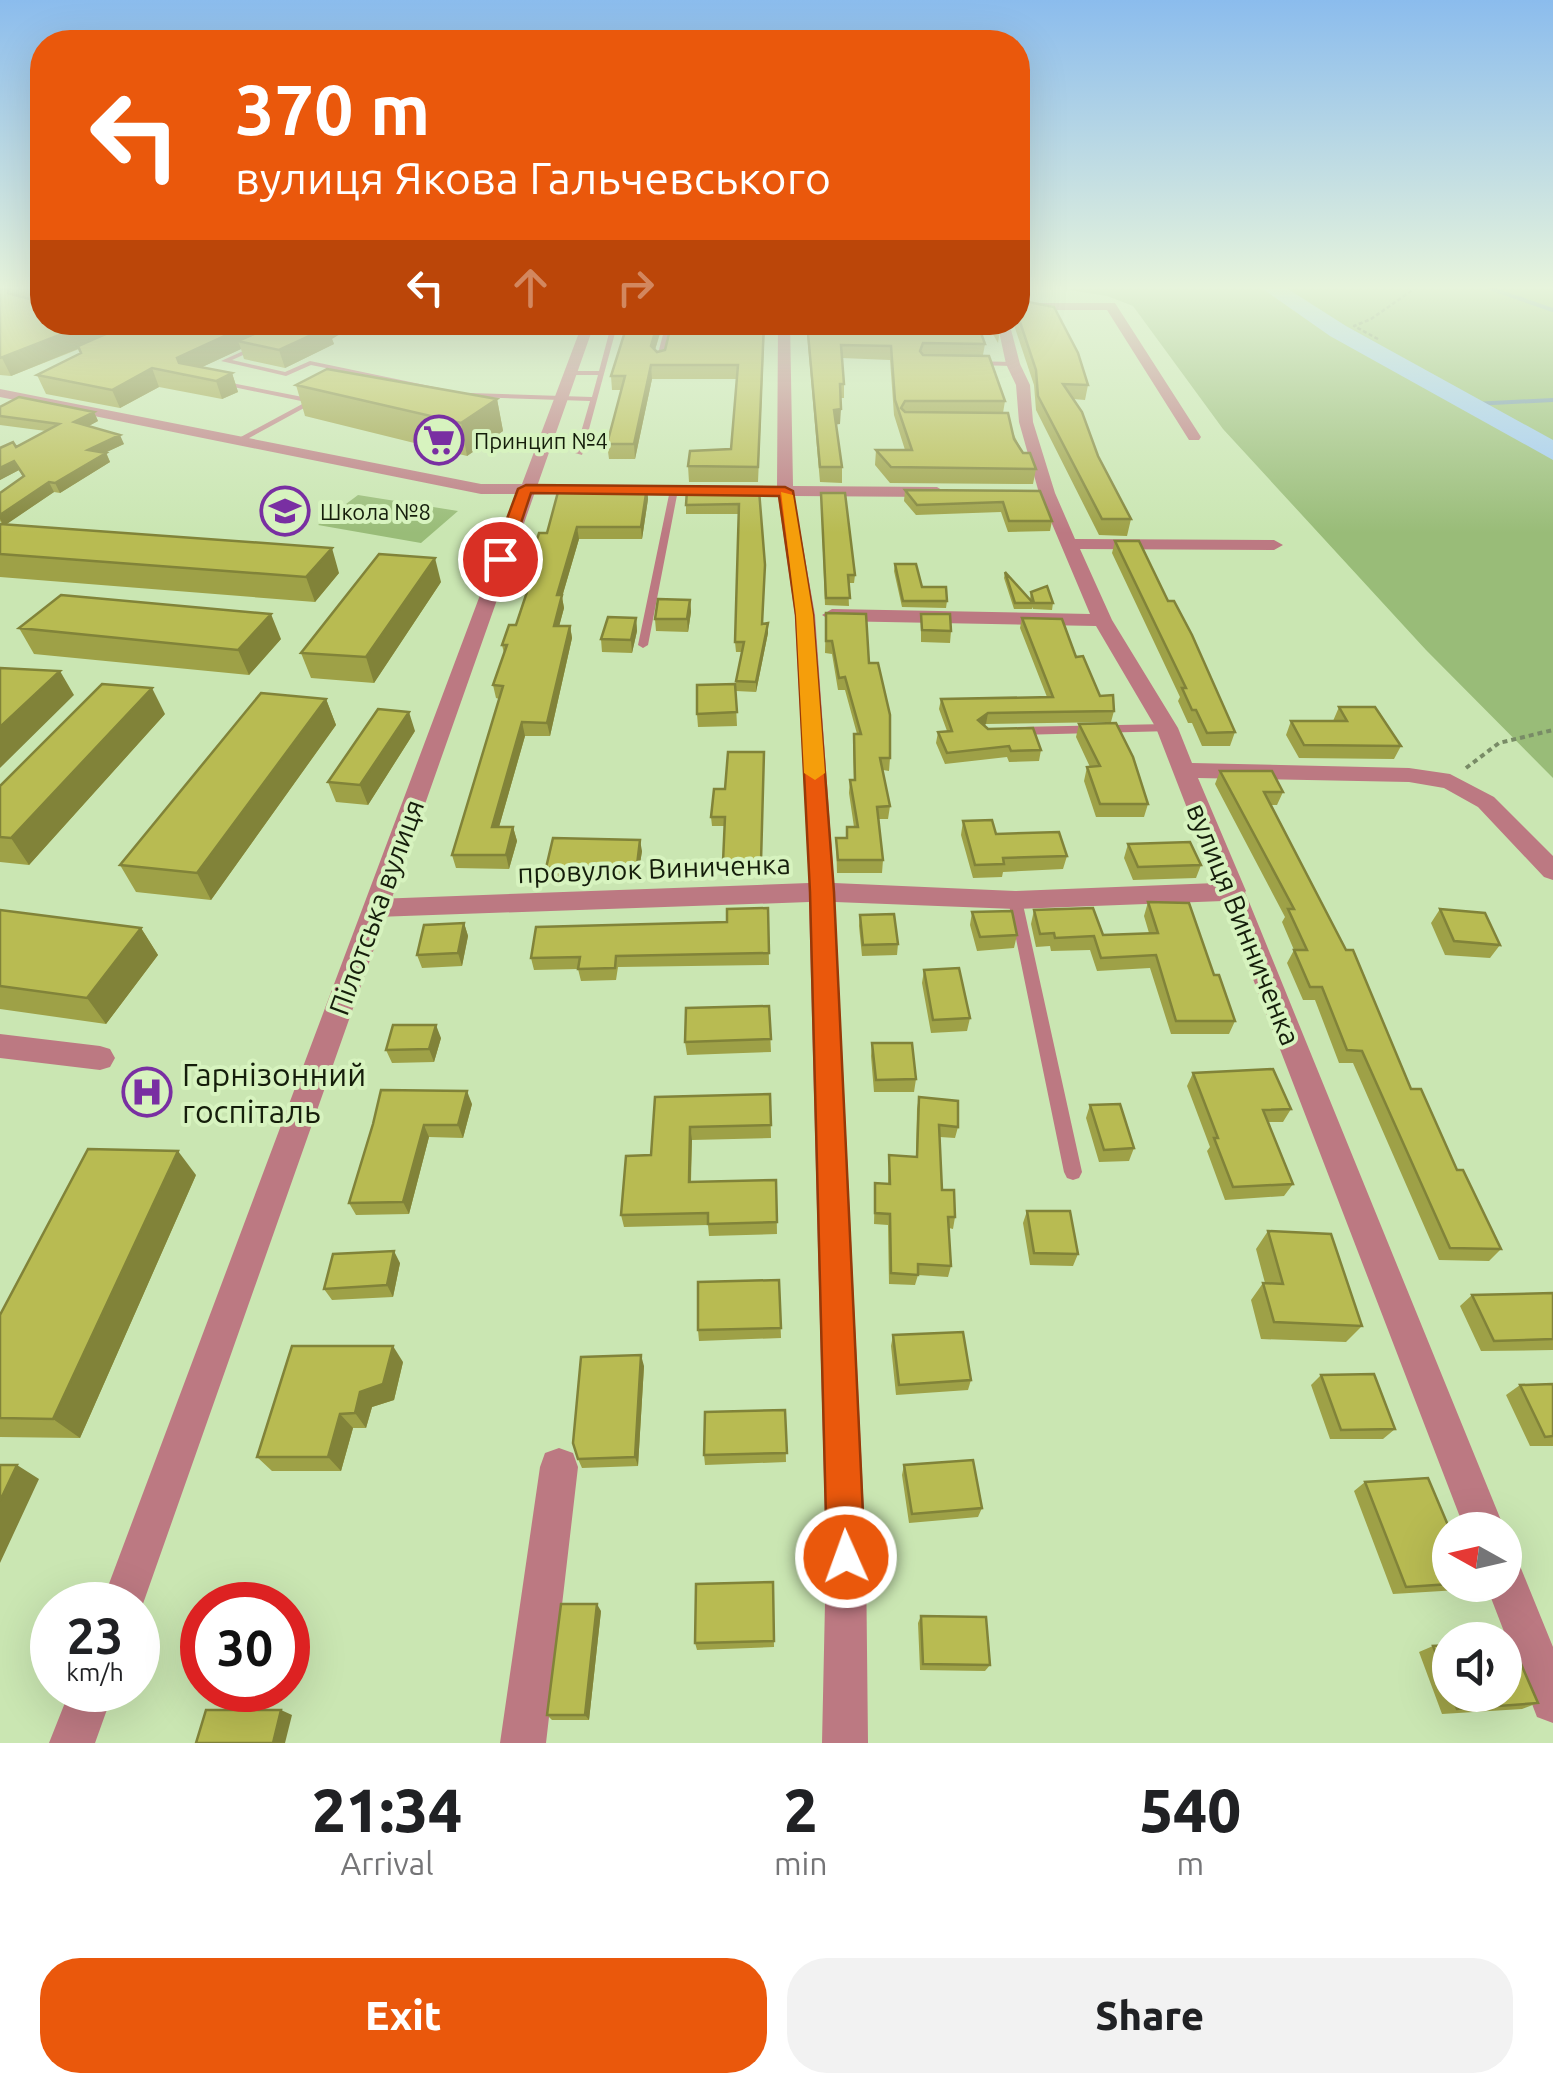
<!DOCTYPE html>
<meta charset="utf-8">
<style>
body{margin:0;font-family:Ubuntu,sans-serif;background:#f2f2f2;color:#202124;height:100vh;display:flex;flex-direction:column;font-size:38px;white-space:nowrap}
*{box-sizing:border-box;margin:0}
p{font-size:32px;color:#757577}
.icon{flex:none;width:55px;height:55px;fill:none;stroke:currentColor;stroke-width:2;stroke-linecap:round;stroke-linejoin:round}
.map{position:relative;height:1743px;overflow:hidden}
.panel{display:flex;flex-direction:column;background:#fff;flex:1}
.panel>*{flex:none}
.top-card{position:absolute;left:30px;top:30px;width:1000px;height:305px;border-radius:40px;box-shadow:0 10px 40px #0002;background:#ea580c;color:#fff;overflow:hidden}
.needle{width:65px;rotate:278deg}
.tools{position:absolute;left:1432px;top:1512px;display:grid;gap:20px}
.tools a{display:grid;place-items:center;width:90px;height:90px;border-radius:50%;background:#fff;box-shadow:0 10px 40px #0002;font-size:50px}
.speed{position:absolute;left:30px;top:1582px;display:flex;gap:20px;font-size:50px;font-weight:700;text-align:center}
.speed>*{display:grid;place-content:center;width:130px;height:130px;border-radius:50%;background:#fff;box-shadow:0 10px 40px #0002;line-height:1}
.speed small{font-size:25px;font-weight:400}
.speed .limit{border:15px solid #d22;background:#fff;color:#111}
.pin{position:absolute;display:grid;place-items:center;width:85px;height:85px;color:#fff;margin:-42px;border:5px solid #fff;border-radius:50%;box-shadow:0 2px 10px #0007}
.me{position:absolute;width:110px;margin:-55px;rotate:358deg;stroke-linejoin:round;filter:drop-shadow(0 0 8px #0008)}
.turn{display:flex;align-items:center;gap:35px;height:210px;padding:0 40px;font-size:45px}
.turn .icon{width:130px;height:130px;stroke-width:2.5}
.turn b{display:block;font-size:70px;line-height:85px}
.lanes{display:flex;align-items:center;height:95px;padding:0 40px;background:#0003;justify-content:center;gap:50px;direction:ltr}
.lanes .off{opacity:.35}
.eta{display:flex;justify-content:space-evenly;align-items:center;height:170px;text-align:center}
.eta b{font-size:60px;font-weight:800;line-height:70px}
.button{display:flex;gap:20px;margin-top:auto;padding:20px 40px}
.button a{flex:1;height:115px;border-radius:40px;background:#ea580c;color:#fff;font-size:40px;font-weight:800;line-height:115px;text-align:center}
.button a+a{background:#f2f2f2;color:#202124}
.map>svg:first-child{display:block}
</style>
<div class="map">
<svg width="1553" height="1743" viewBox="0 0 1553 1743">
<rect width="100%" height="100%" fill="#cae6b2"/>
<path fill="#99bc78" d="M1064,289H1553V778L1426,650L1223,429L1133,306L1107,296Z
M358,495L458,511L421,543L318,525Z"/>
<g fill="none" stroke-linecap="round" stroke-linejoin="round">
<path stroke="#7696af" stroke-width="4" d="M1492,289L1553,310
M1473,404L1553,400"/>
<path fill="#a0c9f5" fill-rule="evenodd" d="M1263,289H1288L1346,326L1553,440V460L1330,336Z"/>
<path stroke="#788b66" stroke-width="2.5" stroke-dasharray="4 2.5" stroke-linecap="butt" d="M1378,339L1354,326L1371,319L1414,289"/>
<path stroke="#788b66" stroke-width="4" stroke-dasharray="5 4" stroke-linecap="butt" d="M1466,768L1499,743L1553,730"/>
<path fill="#bc7982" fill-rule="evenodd" d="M612,322H618L582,455L575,453L590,401L472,397L463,404L456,402L470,393L592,397L598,375H570L566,373L570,371H599Z
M665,327L688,326L691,328L670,330L664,361L660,363L656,361Z
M745,327H784L787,329L784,331L743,330Z
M259,344L261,347L232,360L285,372L310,361L463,393L459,395L311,365L286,376L221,361Z
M971,361L1013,362L1017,364L1013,366L974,365H971Z
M216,380L313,399L317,401L240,443H237V439L306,402L219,384H216Z
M674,487L678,490L648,645L643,648L638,645L670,490Z
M1167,724L1173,728L1171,731L1018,735L1012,731L1018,727Z
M1015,895L1022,900L1082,1172L1079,1178L1073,1180L1067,1178L1064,1172L1008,900Z"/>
<path fill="#bc7982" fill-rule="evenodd" d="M1115,303L1201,437L1199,440H1189L1107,310H1018V303Z
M778,322H790L793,486L937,487L945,492L937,497L794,496L815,615L834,883L1015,891L1216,883L1156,728L1096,626L832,621L822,615L832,609L1090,614L1039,493L1019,422L1016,385L1006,364L997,322H1009L1020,364L1030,385L1033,422L1055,493L1075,539L1274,540L1283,545L1274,550L1080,549L1112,620L1178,728L1192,763L1409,768L1450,774L1494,797L1553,856V880L1544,877L1478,807L1444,788L1409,782L1198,778L1246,891L1245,892L1505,1530H1465L1223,901L1015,909L835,902L866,1557L868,1743H822L826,1557L809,902L376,917L367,915L363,908L367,901L376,899L809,883L795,615L778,496L525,494L517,489L525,484L777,486Z
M0,1034L100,1046L110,1049L115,1058L110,1067L100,1070L0,1058Z
M559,1448L573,1453L578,1467L546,1743H500L540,1467L545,1453Z
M1505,1560L1520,1566L1553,1647V1723L1537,1717L1486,1585H1505Z"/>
<path fill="#bc7982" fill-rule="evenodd" d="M583,322H595L138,1618V1605H101L518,494H481L0,397V389L481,484H522Z
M70,1690H114L95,1743H49Z"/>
</g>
<path fill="#9ea147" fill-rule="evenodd" d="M0,289H42V322H124L125,326L332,339L334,344L285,368L244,359L241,349L202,367L232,373L238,392L222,399L159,387L120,408L46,394L37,375L81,353L79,349L11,376L0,375Z
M1018,300L1088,385L1085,400L1073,399L1098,456L1131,519L1127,536L1099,535L1036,410L1034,385L1013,322H1018Z
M437,322H476L470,327L437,324Z
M628,322H765L758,482H689L688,466L731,449L737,379H652L635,459H609L607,444L621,390H612L611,376ZM663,324H671L665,350L657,352L655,350Z
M806,322H977L985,344L983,355L1005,401L1003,413L1023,453L1036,469L1033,484L890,483L875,465L876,450H905L894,415L890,360L842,358L844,384V398H840V424H836L842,467V483L820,482Z
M986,322H998L1000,330L998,343Z
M296,385L497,399L503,431L467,456L305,416Z
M0,407L94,412L98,421L88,426L124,444L106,452L110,462L60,493L54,492L6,524L339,573L315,602L0,577V524H2L0,521V493L23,477L19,470L0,480V448L16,447L46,431L0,425Z
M647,487L648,499L642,539H579L562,597L564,608L559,626H570L572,638L550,736H525L499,827H513L517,841L509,869L456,868L452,855L499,699L496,698L493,685L504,653L502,645L516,625L528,589L525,577L547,533L616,492Z
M759,490L763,624L768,623V633L756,692L736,691V681L742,652H736L735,642L739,514H686V505Z
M905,490L1040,491L1052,521L1050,531L1008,532L1001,512L916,515L904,501Z
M821,500L855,575L854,583H848L849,606L825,605Z
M1115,541L1168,601L1235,732L1230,746H1202L1192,723H1188L1178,701L1180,697L1112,553Z
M895,564L922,587L947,601L946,608L902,607L894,571Z
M1005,572L1030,599L1031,592L1053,603L1052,610L1033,609V607L1032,609H1014L1004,578Z
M441,582L374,683L311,678L301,653Z
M690,600L691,612L688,632L656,631L655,619Z
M826,613L869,663L890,758L889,771L883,770L890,806L888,819H879L883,860L882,873H837L836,838H846L847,827H854L849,793L850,780H854L853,746L854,734H857L845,690H838L832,654L825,653Z
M921,614L951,631L950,643L921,642Z
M636,618L637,631L632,653L602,652L601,639Z
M1022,618L1076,657L1100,696L1114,711L1111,722L986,724L984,725L988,729L1041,750L1039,761L1009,762L1007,757L945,764L936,743L938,732L947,731L939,709L941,699L1047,697L1020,628Z
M19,628L281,639L249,675L34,654Z
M735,684L737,726L698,727L697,714Z
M326,699L336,725L211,900L136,892L120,865Z
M1339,707L1401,746L1394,759L1299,758L1286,735L1291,721H1333Z
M165,714L29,865L0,862V786Z
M1079,724L1148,804L1144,817H1096L1084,781L1087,767H1090L1076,737Z
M415,731L368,805L336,802L328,782Z
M764,752L761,872H723L725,826H712L711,817L725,789Z
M1220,771L1283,792L1277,805H1271L1411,1089L1501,1249L1489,1261L1439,1260L1353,1063H1339L1315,1000H1303L1287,963L1294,950L1282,922L1285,917L1215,784Z
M963,821L996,834L1067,856L1063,869L1003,872L1002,877L973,878L961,835Z
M1128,844L1201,865L1196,878L1133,880L1124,858Z
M642,851L638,876L548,879L546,868Z
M1148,902L1214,975L1235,1021L1229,1034H1171L1150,968L1097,971L1090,950L1051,951L1050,946L1036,947L1031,924L1034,910L1103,935L1149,933L1144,916Z
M768,908L769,965L618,967L616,980L581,981L578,969L534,970L531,958L727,922Z
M1440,909L1500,945L1490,958L1445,955L1431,923Z
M0,910L141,928L158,955L106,1024L0,1009Z
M972,912L1017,935L1014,948L977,951L970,925Z
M860,915L898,944L897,955L862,956L859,926Z
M464,923L468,936L462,966L422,968L417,955Z
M924,970L970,1018L967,1031L931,1033L922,983Z
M769,1006L771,1052L687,1055L685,1042Z
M441,1038L434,1062L392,1063L386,1050Z
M872,1043L916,1079L914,1092H874L871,1056Z
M1193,1073L1291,1109L1283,1122H1268L1293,1184L1284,1196L1225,1200L1207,1151L1210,1147L1187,1086Z
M770,1094L771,1138L692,1140L691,1182L776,1180L777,1234L709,1236L708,1225L624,1227L621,1215L651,1155L655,1097Z
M919,1097L958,1127L955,1138L940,1137L942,1190L955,1217L953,1229L949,1228L951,1266L948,1277L918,1275L915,1285L889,1284L888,1225L874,1224L875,1183L888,1184L889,1155L916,1157L917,1109Z
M472,1104L463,1138L429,1137L409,1214L356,1215L349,1203L373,1124Z
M1090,1105L1134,1148L1129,1161L1099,1162L1086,1118Z
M196,1175L80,1438L0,1437V1315Z
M1027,1211L1078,1254L1073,1266L1030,1265L1023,1223Z
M1268,1231L1362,1326L1346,1342L1261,1339L1251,1300L1263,1283H1265L1256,1249Z
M400,1263L393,1297L332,1300L324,1289Z
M779,1280L781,1338L699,1341L698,1330Z
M1553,1293V1350L1481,1351L1460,1306L1472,1295Z
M893,1335L971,1380L968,1390L896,1395L891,1346Z
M403,1362L394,1400L372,1407L366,1428H353L341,1471H272L257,1457Z
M644,1366L638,1466L582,1468L578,1459Z
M1321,1375L1395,1429L1383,1439H1330L1311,1385Z
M1553,1384V1446H1530L1506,1395L1520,1385Z
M785,1410L786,1462L705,1465L704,1455Z
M904,1465L982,1508L978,1517L909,1523L902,1475Z
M1365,1482L1450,1530V1585H1468L1458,1590L1393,1594L1354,1491Z
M773,1582L774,1647L697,1650L695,1643Z
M601,1611L589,1720H552L547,1715Z
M921,1616L990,1665L985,1671L920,1670L918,1623Z
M1450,1645V1695H1505L1538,1703L1522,1709L1442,1714L1419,1652L1433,1646Z"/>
<path fill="#818339" d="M93,322H124L126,329L11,376L2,358Z
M255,322H291L238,341L241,349L183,376L177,358Z
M327,322H360L332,339L334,344L285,368L279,350Z
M658,322H663L652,360L651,346Z
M651,365L652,379L635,459L634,444Z
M152,368L159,387L120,408L112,390Z
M232,373L238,392L222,399L216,381Z
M497,399L503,431L467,456L461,423Z
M841,409L840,424L833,425L834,410Z
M94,412L98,421L78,432L74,422Z
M120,435L124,444L92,459L88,450Z
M106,453L110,462L60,493L55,483Z
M14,461L19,470L0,480V468Z
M49,482L54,492L4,526L0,519V515Z
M647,487L648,499L642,539L641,527Z
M577,527L579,539L562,597L564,608L556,638L554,626L557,595Z
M332,548L339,573L315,602L306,577Z
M435,558L441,582L374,683L366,657Z
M690,600L691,612L688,632L687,619Z
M271,614L281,639L249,675L238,650Z
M636,618L637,631L632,653L631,640Z
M768,623V633L756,692V682Z
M570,626L572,638L550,736L547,723Z
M60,671L74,695L0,768V727Z
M152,688L165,714L29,865L11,838Z
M326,699L336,725L211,900L197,873Z
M409,712L415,731L368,805L360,785Z
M988,713L986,724L976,731L978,720Z
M522,722L525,736L495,841L492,827Z
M513,827L517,841L509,869L506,855Z
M640,840L642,851L638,876L637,865Z
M464,923L468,936L462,966L458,953Z
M141,928L158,955L106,1024L87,998Z
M436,1025L441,1038L434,1062L429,1049Z
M467,1091L472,1104L463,1138L458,1125Z
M424,1125L429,1137L409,1214L403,1202Z
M690,1127L692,1140L690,1195L689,1182Z
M178,1151L196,1175L80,1438L53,1419Z
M394,1251L400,1263L393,1297L387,1285Z
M393,1346L403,1362L394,1400L372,1407L366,1428L355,1413L360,1392Z
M641,1355L644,1366L638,1466L635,1457Z
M340,1414L353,1428L341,1471L328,1457Z
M17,1465L39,1479L0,1563V1501Z
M597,1604L601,1611L589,1720L585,1715Z
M281,1710L292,1715L285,1743H273Z"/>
<path fill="#b8bb52" stroke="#818339" stroke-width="2.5" d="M0,289H9L8,293L34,300L38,296V289H42V322H93L0,358Z
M1018,300L1054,307L1078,353L1088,385L1063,384L1082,412L1098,456L1131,519H1102L1038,396L1036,370L1018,316Z
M133,322H255L177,358L179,363L232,373L216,381L152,368L112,390L37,375L81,353L78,346Z
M281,322H327L322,326L329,327L279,350L238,341Z
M628,322H658L651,346L657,352L665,350L672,322H764L758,467L688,466L690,451L731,449L738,365H651L634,444H607L625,376H611Z
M807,322H977L985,344L923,343L920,351L923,355L989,356L1005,401H905L901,408L905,412L1008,413L1014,439L1023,453H1030L1036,469L891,467L876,450H912L895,400L891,346L841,345L844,384H840L841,409L834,410L842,467H820Z
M327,369L497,399L461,423L296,385Z
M19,397L94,412L74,422L120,435L88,450L106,453L55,483L49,482L0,515V493L24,476L14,461L0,468V448L13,442L16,447L59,424L0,416V407Z
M617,487H647L641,527H577L557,595H562L554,626H570L547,723L522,722L492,827H513L506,855H452L503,686L493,685L507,645H502L509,625H516L532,577H525L539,533H547L558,492H616Z
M687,490H759L765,565L762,624L768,623L756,682L736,681L744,642H735L739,504L686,505Z
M905,490L1040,491L1052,521H1009L1003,502L917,505Z
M821,493H845L855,575H848L850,598H826Z
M0,524L332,548L306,577L0,554Z
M1115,541H1139L1168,601H1174L1192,635L1235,732L1207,733L1196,710H1192L1182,688H1186Z
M379,554L435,558L366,657L301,653Z
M895,564H916L922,587H946L947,601H903Z
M1005,572L1033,603H1015Z
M1047,586L1053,603H1034L1031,592Z
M61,595L271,614L238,650L19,628Z
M658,599L690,600L687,619H655Z
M826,613L866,614L869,663H878L890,715V758H880L890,806L877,807L883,860H838L836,838H847V827H858L850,780H855L854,734H861L845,677L839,678L832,641H826Z
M921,614H950L951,631L922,630Z
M608,617L636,618L631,640L601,639Z
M1022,618L1062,619L1076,657L1083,656L1100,696L1113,695L1114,711L988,713L978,720L988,729L1033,728L1041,750L1011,751L1009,746L947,753L938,732L952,731L941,699L1053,697Z
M0,668L60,671L0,727Z
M102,684L152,688L11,838L0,837V786Z
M735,684L737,712L697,714V685Z
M261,693L326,699L197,873L120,865Z
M1339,707H1375L1401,746L1304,745L1291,721H1347Z
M378,709L409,712L360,785L328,782Z
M1116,723L1133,757L1148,804H1100L1087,767L1100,766L1079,724Z
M728,752H764L761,862H723L725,817H711L714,789H725Z
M1220,771H1272L1283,792H1264L1346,950H1353L1411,1089H1421L1457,1170H1463L1501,1249L1450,1248L1362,1051L1347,1050L1322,987H1310L1294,950H1307L1288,909H1294Z
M992,820L996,834L1059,832L1067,856L1003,858L1004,864L975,865L963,821Z
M553,838L640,840L637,865L546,868Z
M1190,842L1201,865L1138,867L1128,844Z
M1148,902L1189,903L1214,975H1219L1235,1021H1176L1156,955L1101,958L1094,936L1055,938L1054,933L1040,934L1034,910L1093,908L1103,935L1158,933Z
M768,908L769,953L616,956L615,968L578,969L580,957L531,958L536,927L727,922V909Z
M1440,909L1485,913L1500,945L1454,941Z
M0,910L141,928L87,998L0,986Z
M1012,911L1017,935L980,937L972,912Z
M894,914L898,944L863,945L860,915Z
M464,923L458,953L417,955L424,925Z
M959,968L970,1018L933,1020L924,970Z
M769,1006L771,1039L685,1042L686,1008Z
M393,1025H436L429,1049L386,1050Z
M872,1043H912L916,1079L876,1080Z
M1273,1069L1291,1109L1263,1110L1293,1184L1233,1187L1214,1138H1218L1193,1073Z
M381,1090L467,1091L458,1125H424L403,1202L349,1203L373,1124Z
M770,1094L771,1125L690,1127L689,1182L776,1180L777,1222L708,1224V1213L621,1215L626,1156L651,1155L655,1097Z
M919,1097L958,1101V1127L939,1125L942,1190H954L955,1217H948L951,1266L918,1264V1275L891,1273L890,1214L875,1213V1183L890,1184L889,1155L917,1157Z
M1120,1104L1134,1148L1104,1150L1090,1105Z
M88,1149L178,1151L53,1419L0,1418V1315Z
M1027,1211H1070L1078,1254L1034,1253Z
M1268,1231L1331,1234L1362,1326L1274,1322L1263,1283L1283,1284Z
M394,1251L387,1285L324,1289L333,1254Z
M779,1280L781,1328L698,1330V1282Z
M1553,1293V1339L1494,1341L1472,1295Z
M963,1332L971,1380L899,1385L893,1335Z
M292,1346H393L383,1384L360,1392L355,1413L340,1414L328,1457H257Z
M641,1355L635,1457L578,1459L573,1443L581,1357Z
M1374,1374L1395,1429L1341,1430L1321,1375Z
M1553,1384V1436L1545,1437L1520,1385Z
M785,1410L787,1453L704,1455L705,1412Z
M973,1460L982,1508L912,1514L904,1465Z
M0,1465H17L0,1501Z
M1428,1478L1450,1530V1584L1406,1587L1365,1482Z
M773,1582L774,1641L695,1643L696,1584Z
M561,1604H597L585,1715H547Z
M921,1616L986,1617L990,1665L923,1664Z
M1505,1641H1511L1538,1703L1457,1709L1452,1695H1505Z
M1450,1645V1690L1433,1646Z
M206,1710H281L273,1743H196Z"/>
<linearGradient id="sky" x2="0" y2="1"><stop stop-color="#8bbced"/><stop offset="0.54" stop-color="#e7f4dc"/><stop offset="1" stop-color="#e7f4dc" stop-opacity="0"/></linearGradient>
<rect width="1553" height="533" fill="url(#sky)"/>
<path fill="#ea580c" stroke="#983908" stroke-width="2.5" d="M526,485L785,487L793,491L813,615L834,892L865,1557L859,1570L846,1576L833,1570L827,1557L810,892L796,615L779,496L531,493L509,559L495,562L492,559L518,489Z"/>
<path fill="#f59e0b" d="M781,492L793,495L813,615L825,773L815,780L804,773L796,615Z"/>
<defs>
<g id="supermarket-ring" transform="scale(2.5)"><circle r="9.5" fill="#d7f3bf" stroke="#792fa2" stroke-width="1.5"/><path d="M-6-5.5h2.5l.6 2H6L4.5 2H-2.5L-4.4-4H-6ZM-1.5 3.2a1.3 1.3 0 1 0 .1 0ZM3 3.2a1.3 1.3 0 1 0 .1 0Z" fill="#792fa2"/></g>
<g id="school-ring" transform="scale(2.5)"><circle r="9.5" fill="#d7f3bf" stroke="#792fa2" stroke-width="1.5"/><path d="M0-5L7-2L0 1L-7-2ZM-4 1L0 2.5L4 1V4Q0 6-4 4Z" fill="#792fa2"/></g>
<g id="hospital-ring" transform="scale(2.5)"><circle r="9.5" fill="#d7f3bf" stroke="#792fa2" stroke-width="1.5"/><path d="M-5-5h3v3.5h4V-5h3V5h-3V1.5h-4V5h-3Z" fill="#792fa2"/></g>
</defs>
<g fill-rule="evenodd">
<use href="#supermarket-ring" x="439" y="440"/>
<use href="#school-ring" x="285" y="511"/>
<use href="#hospital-ring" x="147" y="1092"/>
</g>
<g text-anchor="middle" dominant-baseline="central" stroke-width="8" stroke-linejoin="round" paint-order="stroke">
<g font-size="22" fill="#151e0b" stroke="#d7f3bf" text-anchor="start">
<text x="474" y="440">Принцип №4</text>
<text x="320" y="511">Школа №8</text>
</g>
<g font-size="28" fill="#151e0b" stroke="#d7f3bf">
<text transform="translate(654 868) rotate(-2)">провулок Виниченка</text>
<text transform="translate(376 907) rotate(-70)">Пілотська вулиця</text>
<text transform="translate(1244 924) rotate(68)">вулиця Винниченка</text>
</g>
<g font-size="32" fill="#151e0b" stroke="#d7f3bf" text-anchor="start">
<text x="182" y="1074">Гарнізонний<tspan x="182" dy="37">госпіталь</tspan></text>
</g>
</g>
</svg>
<div class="tools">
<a><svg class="needle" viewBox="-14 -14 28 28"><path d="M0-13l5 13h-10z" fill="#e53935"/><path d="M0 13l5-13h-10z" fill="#757577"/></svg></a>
<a><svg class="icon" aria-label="sound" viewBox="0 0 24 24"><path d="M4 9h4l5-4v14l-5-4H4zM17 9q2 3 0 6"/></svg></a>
</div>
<div class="speed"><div>23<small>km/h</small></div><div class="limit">30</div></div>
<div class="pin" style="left:500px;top:559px;background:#d93025"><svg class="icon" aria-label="arrive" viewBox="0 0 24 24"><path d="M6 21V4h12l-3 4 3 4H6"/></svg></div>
<svg class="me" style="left:846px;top:1557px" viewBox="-20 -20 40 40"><circle r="17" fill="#ea580c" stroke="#fff" stroke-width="3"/><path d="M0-11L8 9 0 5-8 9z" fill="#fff"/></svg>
<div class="top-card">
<div class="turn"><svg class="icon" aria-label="left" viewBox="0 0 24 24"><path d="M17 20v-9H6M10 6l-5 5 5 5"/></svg><div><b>370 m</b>вулиця Якова Гальчевського</div></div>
<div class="lanes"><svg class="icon" aria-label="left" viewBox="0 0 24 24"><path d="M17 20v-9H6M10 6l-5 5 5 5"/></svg><svg class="icon off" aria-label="ahead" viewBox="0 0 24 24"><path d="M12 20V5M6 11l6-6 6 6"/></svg><svg class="icon off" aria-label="right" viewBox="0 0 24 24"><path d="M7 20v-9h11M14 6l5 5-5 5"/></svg></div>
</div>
</div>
<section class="panel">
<div class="eta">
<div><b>21:34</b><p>Arrival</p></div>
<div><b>2</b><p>min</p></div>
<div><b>540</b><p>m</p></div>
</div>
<div class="button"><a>Exit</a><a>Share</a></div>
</section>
